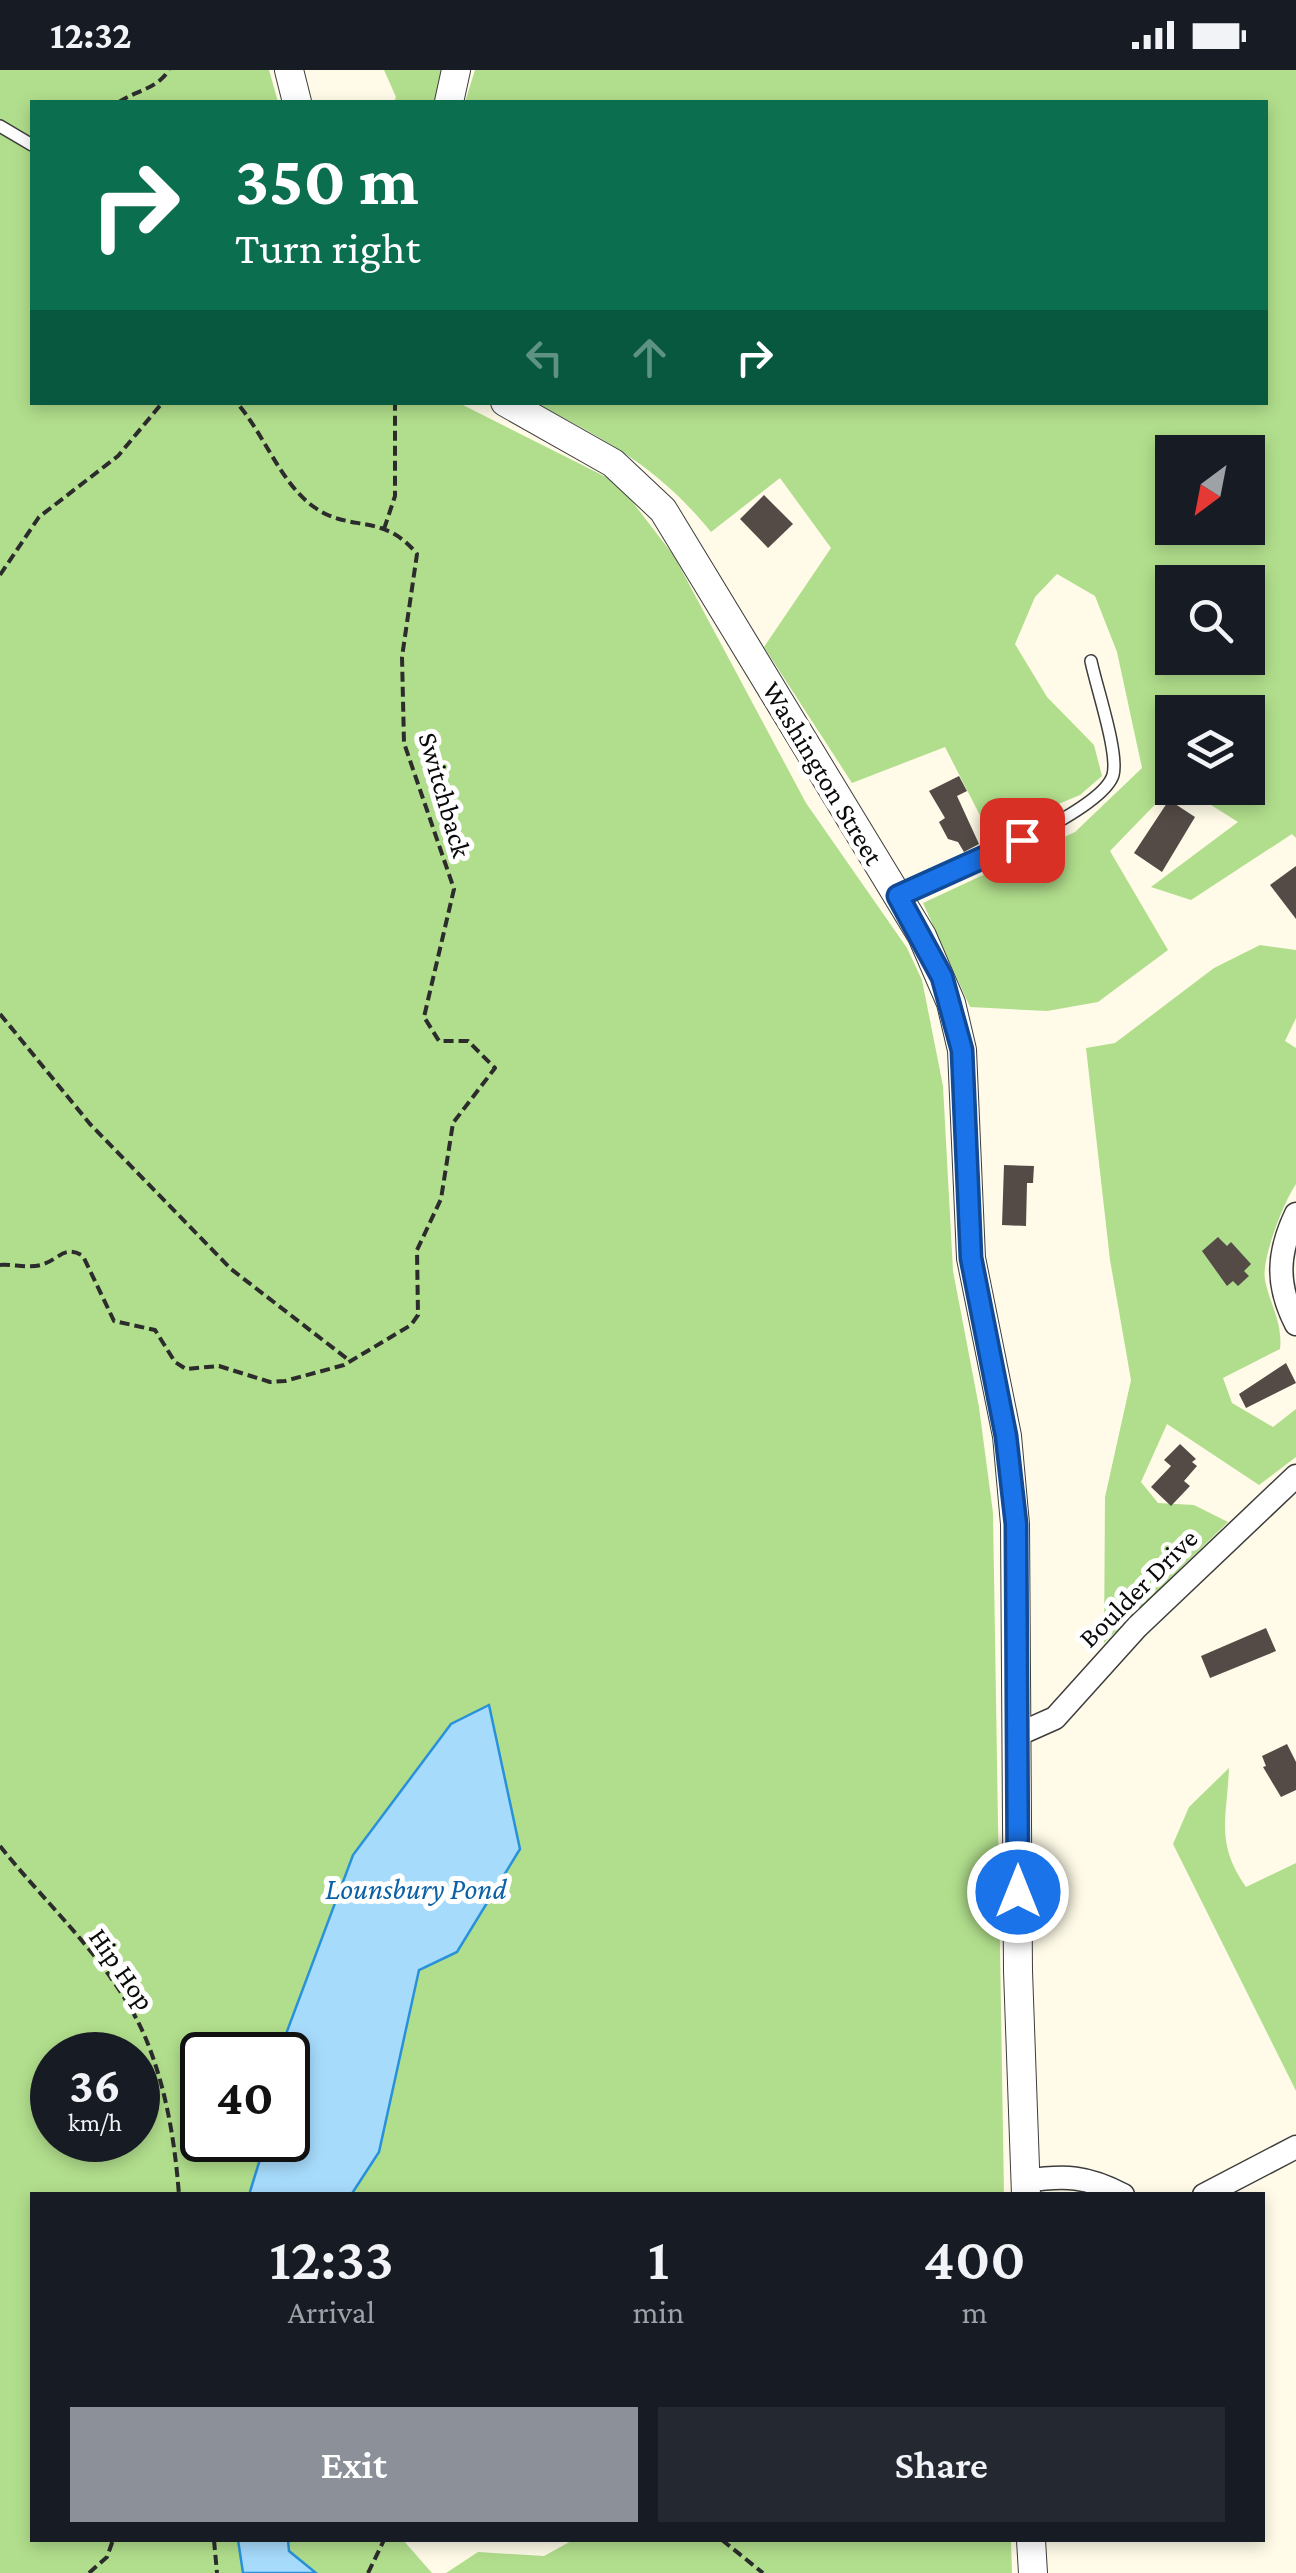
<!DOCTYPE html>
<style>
body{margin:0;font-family:"Crimson Pro",serif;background:#242831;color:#f1f3f6;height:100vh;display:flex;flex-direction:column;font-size:38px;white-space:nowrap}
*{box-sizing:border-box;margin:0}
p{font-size:32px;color:#9ea1a6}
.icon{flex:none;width:55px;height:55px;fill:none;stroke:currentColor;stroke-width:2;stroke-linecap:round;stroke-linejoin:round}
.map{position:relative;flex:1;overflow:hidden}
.details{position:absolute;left:30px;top:2122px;width:1235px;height:350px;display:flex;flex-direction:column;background:#171b24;border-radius:0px;box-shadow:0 5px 15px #0003}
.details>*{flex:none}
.top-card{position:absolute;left:30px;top:30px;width:1238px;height:305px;border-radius:0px;box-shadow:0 5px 15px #0003;background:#0b6e4f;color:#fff;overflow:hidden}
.needle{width:65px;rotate:212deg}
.tools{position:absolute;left:1155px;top:365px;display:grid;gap:20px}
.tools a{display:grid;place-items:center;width:110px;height:110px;border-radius:0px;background:#171b24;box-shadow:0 5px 15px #0003;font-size:50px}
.speed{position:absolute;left:30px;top:1962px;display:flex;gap:20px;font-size:50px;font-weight:700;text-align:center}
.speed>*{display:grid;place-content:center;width:130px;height:130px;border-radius:50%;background:#171b24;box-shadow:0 5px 15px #0003;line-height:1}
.speed small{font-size:25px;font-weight:400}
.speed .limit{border:5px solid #111;border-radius:15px;background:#fff;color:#111}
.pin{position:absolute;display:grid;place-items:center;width:85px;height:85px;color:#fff;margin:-42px;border-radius:20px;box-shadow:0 5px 15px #0006}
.me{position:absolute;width:110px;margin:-55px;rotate:0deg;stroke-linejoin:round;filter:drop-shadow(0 0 8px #0008)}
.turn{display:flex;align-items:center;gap:35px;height:210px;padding:0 40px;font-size:45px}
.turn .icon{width:130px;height:130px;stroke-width:2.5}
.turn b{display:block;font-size:70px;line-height:85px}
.lanes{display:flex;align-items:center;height:95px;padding:0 40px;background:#0003;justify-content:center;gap:50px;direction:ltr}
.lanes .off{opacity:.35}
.eta{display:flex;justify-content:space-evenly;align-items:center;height:170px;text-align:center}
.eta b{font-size:60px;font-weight:600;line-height:70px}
.action{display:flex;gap:20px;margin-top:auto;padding:20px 40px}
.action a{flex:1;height:115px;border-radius:0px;background:#8c9099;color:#fff;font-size:40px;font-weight:600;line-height:115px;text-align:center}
.action a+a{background:#242831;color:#f1f3f6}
.status{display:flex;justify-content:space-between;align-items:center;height:70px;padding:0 50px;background:#171b24;direction:ltr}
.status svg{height:28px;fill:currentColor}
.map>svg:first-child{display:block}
</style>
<div class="status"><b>12:32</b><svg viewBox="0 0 49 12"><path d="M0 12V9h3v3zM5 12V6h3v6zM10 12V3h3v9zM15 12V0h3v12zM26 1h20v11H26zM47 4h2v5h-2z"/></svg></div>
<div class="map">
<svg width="1296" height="2503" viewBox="0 0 1296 2503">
<rect width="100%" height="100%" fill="#fffbe8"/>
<path fill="#b1de8c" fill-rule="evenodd" d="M0,0H269L278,32H32V332L459,333L618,413L674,486L806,733L907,878L922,910L943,1016L953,1201L979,1337L993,1443L1004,2125H351L379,2082L419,1899L457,1882L520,1779L488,1635L286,1964L282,1985H202V2070H266L249,2125H32V2470H238L243,2503H0ZM52,1985H138V2070H52Z
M384,0H442L437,32H394L396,27Z
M475,0H1296V768L1292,764L1191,830L1151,817L1238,752L1184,718H1248V642H1172V717L1110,781L1168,880L1098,932L1047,941L970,937L923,833L1075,762L1142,698L1117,582L1095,526L1057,504L1035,527L1015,574L1047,627L1094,675L1102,706L1080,725L989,763L945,677L852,713L764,577L831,478L780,408L711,462C656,395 610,373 536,333L1265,332V32H465ZM1172,382H1248V458H1172ZM1172,512H1248V588H1172Z
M1260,875L1296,880V948L1285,971L1296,978V1114C1284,1131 1261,1190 1265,1210C1270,1235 1283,1253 1280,1279L1223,1308L1232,1333L1273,1357L1296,1339V1387L1259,1415L1167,1354L1141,1412L1158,1433L1194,1435L1228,1452L1104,1573L1105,1427L1131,1310L1110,1190L1086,978L1115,973L1214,898Z
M1229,1698C1227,1749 1215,1772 1246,1817L1296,1793V2021L1173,1774L1189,1737Z
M288,2470H403L432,2503H316L289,2481Z
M573,2470H1011L1012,2503H446L478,2482L544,2486Z"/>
<path fill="#a7dbfc" stroke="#2891d9" stroke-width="2.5" d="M489,1635L520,1779L457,1882L419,1900L379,2082L351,2125H249L266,2070H288V1985H282L286,1964L353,1785L451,1654Z
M238,2470H288L289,2481L316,2503H243Z"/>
<path fill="#544b46" d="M764,425L793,454L768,478L740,449Z
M959,706L967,721L957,726L979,774L964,782L958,772L948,769L939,752L945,748L929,721Z
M1169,730L1195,747L1162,802L1134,783Z
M1296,796V849L1270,815Z
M1004,1095L1034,1096L1033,1113H1027L1026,1156L1002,1155Z
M1218,1167L1227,1176L1231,1172L1251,1194L1244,1201L1249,1206L1238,1216L1233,1211L1227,1216L1202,1181Z
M1286,1293L1296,1313L1246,1338L1239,1324Z
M1180,1374L1196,1389L1192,1392L1197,1396L1184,1411L1190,1416L1171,1436L1151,1417L1171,1396L1164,1390Z
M1266,1558L1276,1581L1210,1608L1201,1586Z
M1287,1674L1296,1692V1720L1281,1727L1263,1697L1266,1696L1262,1686Z"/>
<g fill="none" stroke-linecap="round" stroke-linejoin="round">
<g stroke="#3d3d3d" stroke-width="14">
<path id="service" d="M0,56L32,75
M899,826C939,807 1101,745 1113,705C1119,683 1096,616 1091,591"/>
</g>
<g stroke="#3d3d3d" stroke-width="25">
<path id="minor" d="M1296,1144C1277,1184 1276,1215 1296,1254
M1019,1664L1055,1648L1137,1557L1296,1406
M1026,2111C1065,2105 1087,2106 1123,2125
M1204,2125L1296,2077"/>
</g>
<g stroke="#3d3d3d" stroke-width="30">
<path id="tertiary" d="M289,0L297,32
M449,32L456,0
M505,332L613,393L663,440L922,866L951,933L962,980L971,1188L1007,1366L1015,1454L1018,1901L1026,2125
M1031,2470L1033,2503"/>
</g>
<path stroke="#2c2c2c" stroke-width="4" stroke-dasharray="10 5" stroke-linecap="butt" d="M119,32C137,20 157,19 169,0
M384,459L395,426V332
M0,505L39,447L118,386L163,332
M0,944L90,1054L231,1199L350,1291
M0,1195C13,1194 32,1199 44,1194C60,1188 65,1175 83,1186L114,1251L155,1260L175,1292L186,1299L219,1296L270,1312L285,1311L344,1295L411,1255L418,1245L417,1180L441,1129L453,1053L495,998L468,971H439L424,947L454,819L404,673L402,587L417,484C383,442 350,463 314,437C280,413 264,363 236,332
M0,1776C49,1838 118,1898 148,1974C167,2023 175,2073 179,2125
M214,2470L217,2503
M505,2470H506
M722,2470L763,2503
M89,2503L107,2487L113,2470
M368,2503L384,2470"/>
<use href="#service" stroke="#fff" stroke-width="11"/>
<use href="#minor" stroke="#fff" stroke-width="22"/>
<use href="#tertiary" stroke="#fff" stroke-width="28"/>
</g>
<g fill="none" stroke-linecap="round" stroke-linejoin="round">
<g stroke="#114b97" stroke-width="25">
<path id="route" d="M1018,1822L1016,1454L1006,1366L971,1188L962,980L942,907L898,826L1022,770"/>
</g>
<use href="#route" stroke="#1a73e8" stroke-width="18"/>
</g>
<g text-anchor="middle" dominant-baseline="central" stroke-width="10" stroke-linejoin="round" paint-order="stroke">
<g font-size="28" fill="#0a0a0a" stroke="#fff">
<text transform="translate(823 703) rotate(59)">Washington Street</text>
<text transform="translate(445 725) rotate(74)">Switchback</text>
<text transform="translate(1138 1518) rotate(-45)">Boulder Drive</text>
<text transform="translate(122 1899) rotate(55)">Hip Hop</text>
</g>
<g font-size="30" font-style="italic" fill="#0b61a5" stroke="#fff">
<text x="416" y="1818">Lounsbury Pond</text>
</g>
</g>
</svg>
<div class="tools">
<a><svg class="needle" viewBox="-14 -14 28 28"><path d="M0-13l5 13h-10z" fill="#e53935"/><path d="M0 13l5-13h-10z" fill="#9ea1a6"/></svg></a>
<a><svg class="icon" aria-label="search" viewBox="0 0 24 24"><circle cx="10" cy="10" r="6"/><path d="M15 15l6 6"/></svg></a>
<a><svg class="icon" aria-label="layers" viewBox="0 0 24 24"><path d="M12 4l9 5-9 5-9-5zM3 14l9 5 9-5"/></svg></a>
</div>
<div class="speed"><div>36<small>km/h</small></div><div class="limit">40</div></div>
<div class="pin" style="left:1022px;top:770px;background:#d93025"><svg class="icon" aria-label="arrive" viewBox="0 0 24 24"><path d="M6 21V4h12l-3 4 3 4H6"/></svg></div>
<svg class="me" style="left:1018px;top:1822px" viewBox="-20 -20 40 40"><circle r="17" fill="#1a73e8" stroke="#fff" stroke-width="3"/><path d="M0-11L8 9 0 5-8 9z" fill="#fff"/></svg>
<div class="top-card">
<div class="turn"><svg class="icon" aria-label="right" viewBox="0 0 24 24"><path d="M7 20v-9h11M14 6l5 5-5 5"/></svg><div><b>350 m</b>Turn right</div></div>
<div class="lanes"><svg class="icon off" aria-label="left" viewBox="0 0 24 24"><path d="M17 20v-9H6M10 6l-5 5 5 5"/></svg><svg class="icon off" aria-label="ahead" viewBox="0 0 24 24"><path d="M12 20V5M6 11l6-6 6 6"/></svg><svg class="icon" aria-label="right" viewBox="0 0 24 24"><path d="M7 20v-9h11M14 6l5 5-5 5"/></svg></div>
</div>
<section class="details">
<div class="eta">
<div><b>12:33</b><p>Arrival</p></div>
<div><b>1</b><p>min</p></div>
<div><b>400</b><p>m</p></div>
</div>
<div class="action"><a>Exit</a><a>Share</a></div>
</section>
</div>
